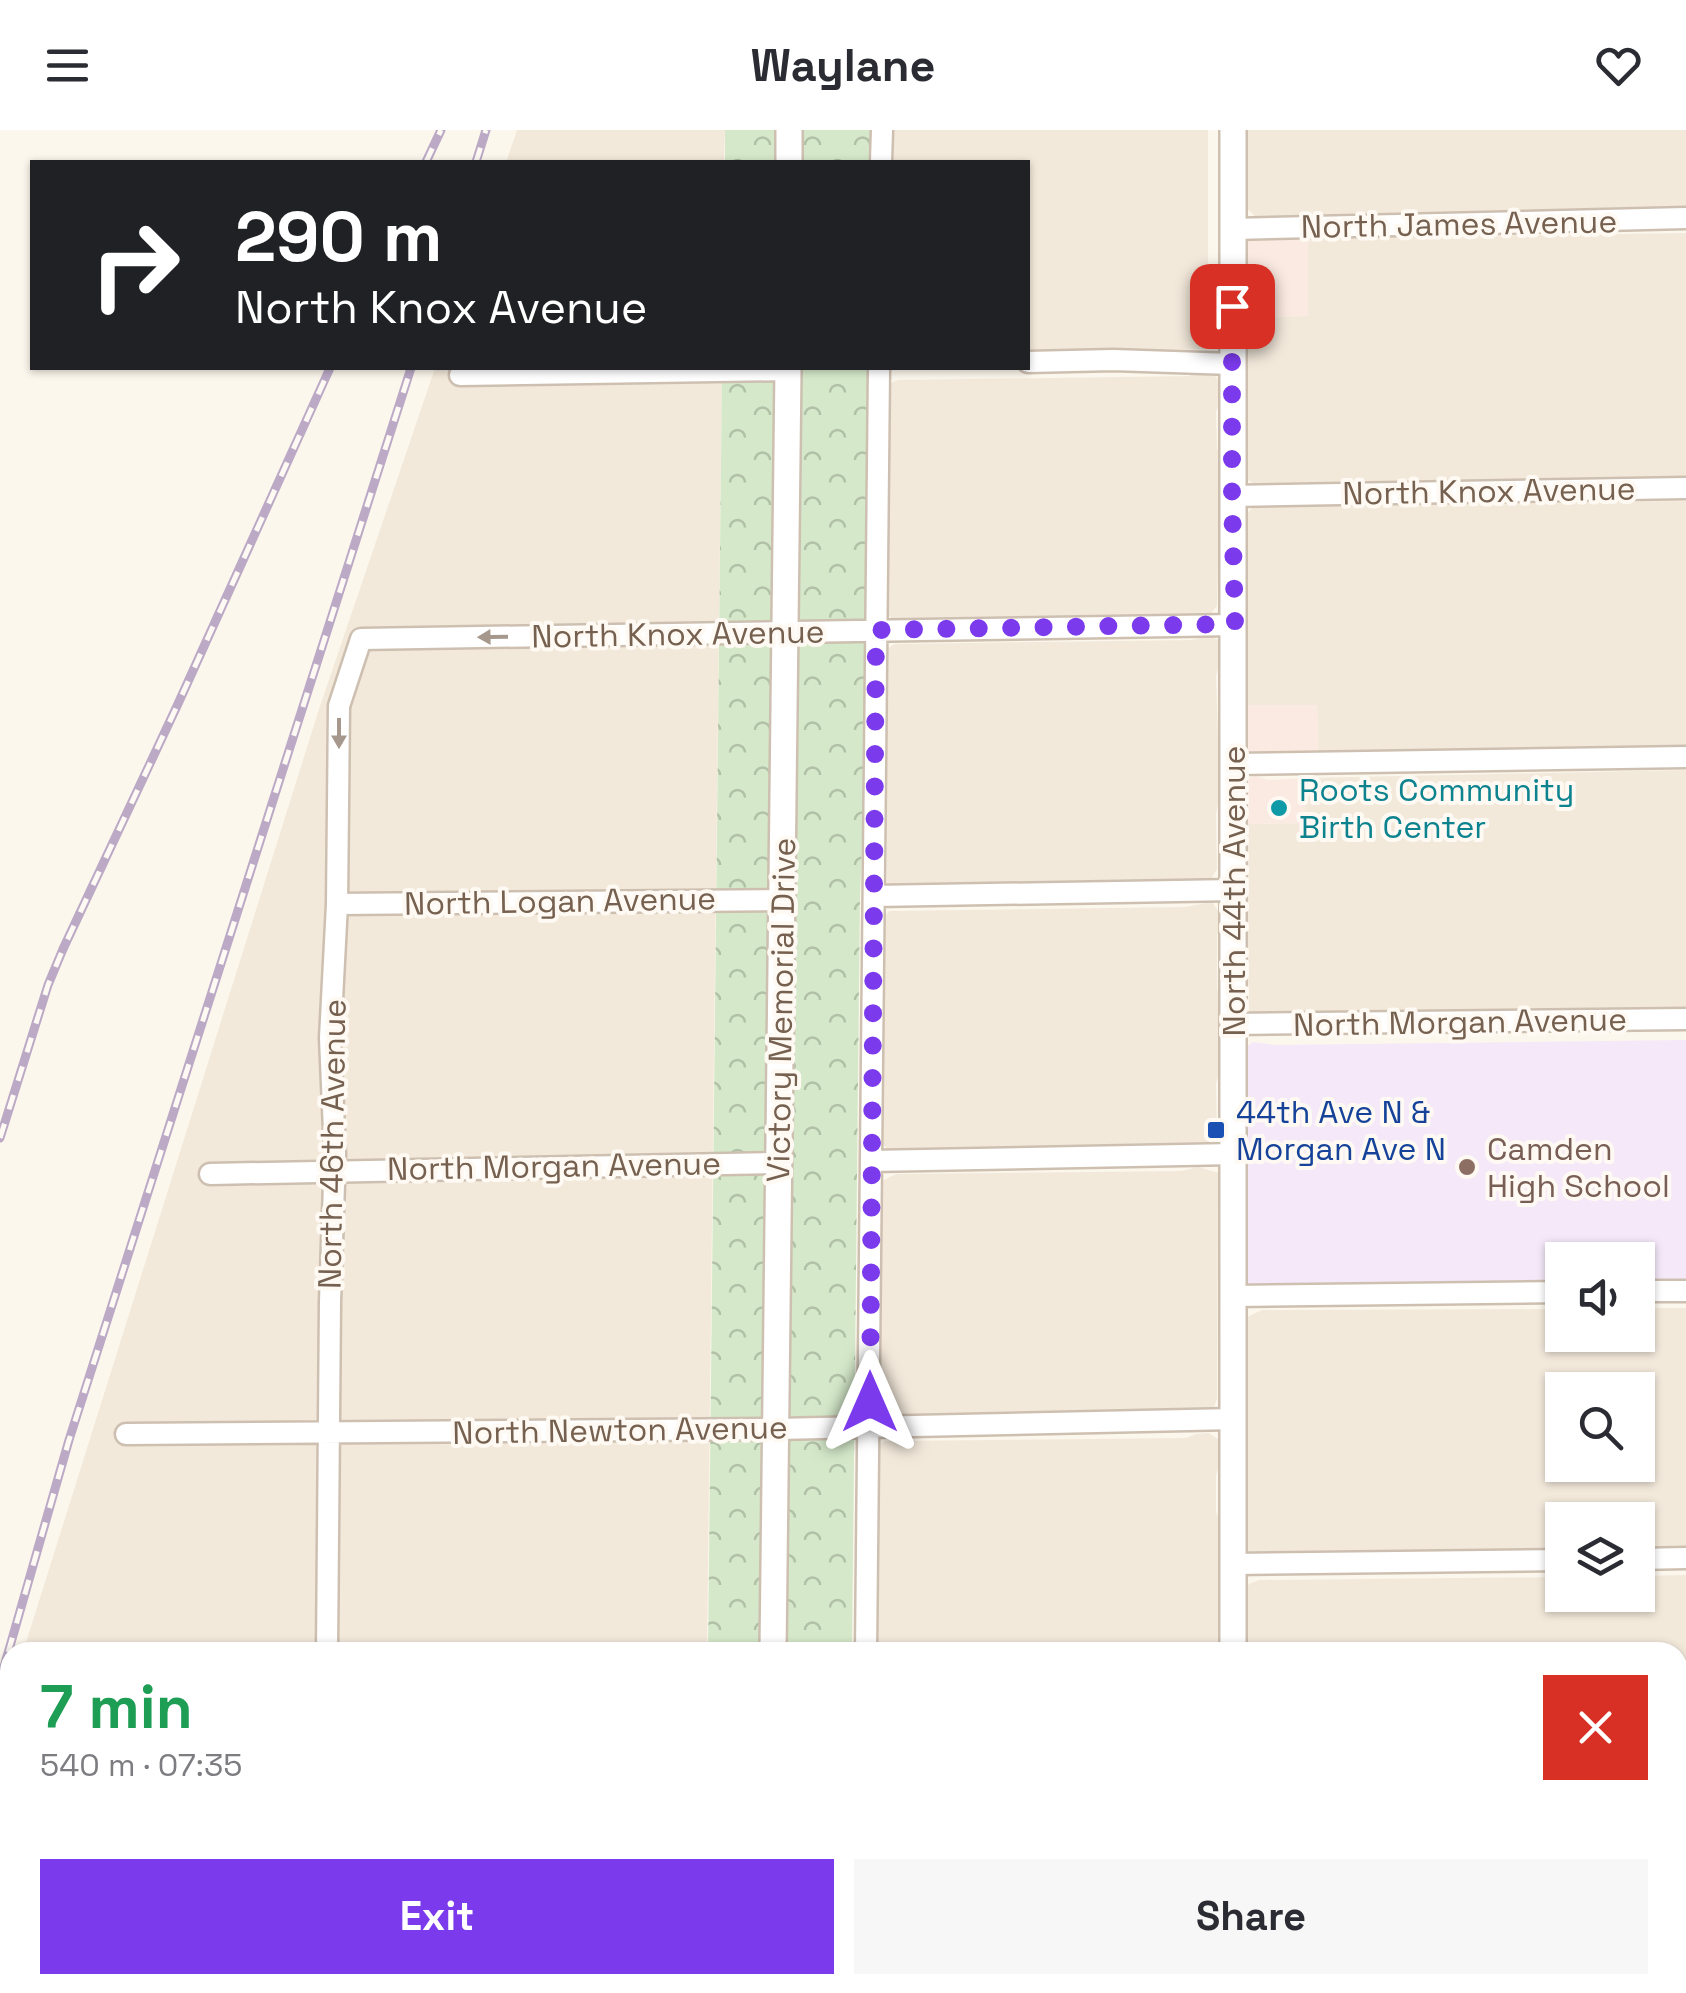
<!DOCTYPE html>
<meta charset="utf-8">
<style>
body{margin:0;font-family:"Space Grotesk",sans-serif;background:#f7f7f7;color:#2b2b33;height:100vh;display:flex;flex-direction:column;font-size:38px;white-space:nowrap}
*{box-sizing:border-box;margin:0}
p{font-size:32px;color:#7c7c81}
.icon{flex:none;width:55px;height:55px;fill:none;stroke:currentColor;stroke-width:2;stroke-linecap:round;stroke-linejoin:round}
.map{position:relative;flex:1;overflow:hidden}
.sheet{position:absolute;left:0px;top:1512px;width:1688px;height:352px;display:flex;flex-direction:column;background:#fff;border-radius:30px 30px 0 0;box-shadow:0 2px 8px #0004}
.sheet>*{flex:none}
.hud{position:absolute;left:30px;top:30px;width:1000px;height:210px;border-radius:0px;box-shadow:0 2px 8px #0004;background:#202124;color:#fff;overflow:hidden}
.tools{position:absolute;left:1545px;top:1112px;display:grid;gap:20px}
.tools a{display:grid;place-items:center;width:110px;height:110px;border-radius:0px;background:#fff;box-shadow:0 2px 8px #0004;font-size:50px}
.pin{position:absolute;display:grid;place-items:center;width:85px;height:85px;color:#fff;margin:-42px;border-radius:20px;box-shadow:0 5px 15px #0006}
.me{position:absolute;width:110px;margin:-55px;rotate:0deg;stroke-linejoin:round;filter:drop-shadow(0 0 8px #0008)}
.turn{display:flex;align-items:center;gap:35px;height:210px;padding:0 40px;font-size:45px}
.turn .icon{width:130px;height:130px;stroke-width:2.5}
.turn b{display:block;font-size:70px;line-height:85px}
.round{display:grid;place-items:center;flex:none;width:105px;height:105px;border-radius:0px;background:#f7f7f7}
.head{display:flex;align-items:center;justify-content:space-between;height:170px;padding:0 40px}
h1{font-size:60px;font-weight:800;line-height:75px;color:#1e9e55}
.cta{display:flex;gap:20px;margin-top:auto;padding:20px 40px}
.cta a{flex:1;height:115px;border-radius:0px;background:#7c3aed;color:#fff;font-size:40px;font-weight:800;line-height:115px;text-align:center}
.cta a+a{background:#f7f7f7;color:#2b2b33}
header{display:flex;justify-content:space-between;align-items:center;height:130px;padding:0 40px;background:#fff;font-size:45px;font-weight:800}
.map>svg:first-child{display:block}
</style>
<header><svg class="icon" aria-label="menu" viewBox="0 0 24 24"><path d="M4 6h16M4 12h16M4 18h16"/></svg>Waylane<svg class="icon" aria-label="heart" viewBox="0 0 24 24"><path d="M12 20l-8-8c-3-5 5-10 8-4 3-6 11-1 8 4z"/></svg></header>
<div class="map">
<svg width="1686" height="1863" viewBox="0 0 1686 1863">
<defs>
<pattern id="forest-crowns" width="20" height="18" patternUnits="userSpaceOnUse" patternTransform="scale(2.5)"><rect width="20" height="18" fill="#d5e9ca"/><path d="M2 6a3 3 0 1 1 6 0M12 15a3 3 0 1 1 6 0" fill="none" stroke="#b1c0a6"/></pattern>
</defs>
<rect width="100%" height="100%" fill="#fcf7ec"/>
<path fill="#f3e9db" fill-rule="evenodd" d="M517,0H725L724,32H506Z
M883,0H1208V219L1028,223V32H883Z
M1241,0H1686V80L1257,88L1242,74L1241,63L1247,44V10Z
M1686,103V349L1253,353L1246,349L1242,342L1248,316V279L1242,257L1241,203L1246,187L1308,186V108Z
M435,238H722L707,1522H23L319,579Z
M1202,242L1217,247L1221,267L1216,282L1217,318L1221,330L1217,476L1208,487L891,488L887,483V257L891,253L898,250L1189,246Z
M1686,371V616L1318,621L1317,575H1247V539L1241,525V468L1247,453L1245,385L1253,377Z
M1209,506L1219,510L1222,523L1216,546L1220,666L1216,684L1217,739L1210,751L887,754L885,523L888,518L895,514L1191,510Z
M1686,640V886L1249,885L1247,805L1240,792V732L1247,716V694L1305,693V648Z
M1212,772L1221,785L1217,806V858L1221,871V940L1216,953L1217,1005L1212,1013L1205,1016L891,1021L881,1014L883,789L889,781L1185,777Z
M1198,1037L1219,1043L1223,1056L1218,1072L1217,1269L1213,1280L889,1286L883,1281L879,1275L880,1056L884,1050L896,1044L1181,1041Z
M1638,1178H1686V1422L1638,1423V1390H1562V1425L1248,1427L1242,1419L1245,1192L1249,1186L1262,1180L1562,1179V1205H1638ZM1562,1260H1638V1335H1562Z
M1209,1303L1221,1311V1332L1216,1345V1382L1222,1399L1223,1522H876L877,1317L880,1314L885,1311L1186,1308L1196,1304Z
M1686,1445V1685H1678V1522H1244V1462L1249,1454L1259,1450L1562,1447V1465H1638V1446Z
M10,1564V1855H703V1863H0V1596Z
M1678,1721H1686V1863H1241L1232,1855H1678Z
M875,1855H1067V1863H876Z"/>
<path fill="#fbeae1" d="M1259,106L1308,108V186L1246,187V117L1249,110Z
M1247,575H1317L1318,621L1252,623L1243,619L1240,601Z
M1256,646L1268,650L1305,648V693L1247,694L1246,655L1249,648Z
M1067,1855H1176L1169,1863H1067Z"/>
<path fill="#f4e8f9" d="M1686,910V1153L1638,1154V1130H1562V1155L1246,1157L1242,1137L1248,1119V956L1243,937L1245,918L1253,912L1275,915Z"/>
<path fill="url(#forest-crowns)" d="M725,0H878V32H725Z
M722,238H868L871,501L860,766L852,1522H708Z
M705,1855H854V1863H705Z"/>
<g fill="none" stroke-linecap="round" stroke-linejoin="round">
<g stroke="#cec0b1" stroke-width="25">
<path id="minor" d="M881,32L882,0
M1233,99L1686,88
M1028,232L1113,230L1232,234
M460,245L788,240
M1232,366L1686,358
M1235,634L1686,627
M874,766L1235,760
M337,774L783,770
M1234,894L1686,889
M871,1031L1234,1024
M210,1044L779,1033
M1638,1161H1686
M1234,1166L1562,1162
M126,1304L776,1299L1234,1289
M1638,1429L1686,1428
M1234,1434L1562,1430
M327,1522L330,1172L335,1024L330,908L337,774L339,576L361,509L1235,495
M866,1522L879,238
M0,1835H10
M324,1855V1863
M865,1855V1863"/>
</g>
<g stroke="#cec0b1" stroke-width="30">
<path id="tertiary" d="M1233,0V1522
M789,32V0
M773,1522L788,238
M771,1863V1855"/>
</g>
<g stroke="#d0c0af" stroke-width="32">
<path id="secondary" d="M1678,1702L1686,1701
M1182,1863L1188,1855
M1212,1863L1217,1855"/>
</g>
<use href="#minor" stroke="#fff" stroke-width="20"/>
<use href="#tertiary" stroke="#fff" stroke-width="25"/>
<use href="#secondary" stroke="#fff" stroke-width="28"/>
<g stroke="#bba9c6" stroke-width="9">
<path id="rail" d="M426,32L441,0
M476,32L486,0
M0,1008L48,855L63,819L177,576L330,238
M0,1551L69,1310L411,238"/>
</g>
<use href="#rail" stroke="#fefaf3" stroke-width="5" stroke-dasharray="15" stroke-linecap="butt"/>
</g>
<defs><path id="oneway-solid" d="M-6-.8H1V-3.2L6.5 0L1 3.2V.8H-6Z" transform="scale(2.5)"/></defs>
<g fill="#a6988d">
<use href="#oneway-solid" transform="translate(493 507) rotate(179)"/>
<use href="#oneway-solid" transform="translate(339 603) rotate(90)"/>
</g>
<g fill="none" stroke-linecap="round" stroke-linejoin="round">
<path stroke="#7c3aed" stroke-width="18" stroke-dasharray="0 32.4" d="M870,1272L876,500L1235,494L1232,366V176"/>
</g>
<circle fill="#0f9aa8" stroke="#fefaf3" stroke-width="4" cx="1279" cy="678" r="10"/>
<rect fill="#1a4fb4" stroke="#fefaf3" stroke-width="4" x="1206" y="990" width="20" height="20" rx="5"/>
<circle fill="#8d6e63" stroke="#fefaf3" stroke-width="4" cx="1467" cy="1037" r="10"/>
<g text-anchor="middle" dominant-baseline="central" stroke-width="8" stroke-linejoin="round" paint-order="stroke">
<g font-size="32" fill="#76604f" stroke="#fefaf3">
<text transform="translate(1459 94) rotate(-1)">North James Avenue</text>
<text transform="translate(1489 361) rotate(-1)">North Knox Avenue</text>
<text transform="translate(678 504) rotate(-1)">North Knox Avenue</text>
<text transform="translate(1234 761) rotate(-90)">North 44th Avenue</text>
<text transform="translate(560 771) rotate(-1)">North Logan Avenue</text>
<text transform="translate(781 880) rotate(-89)">Victory Memorial Drive</text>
<text transform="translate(1460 892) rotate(-1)">North Morgan Avenue</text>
<text transform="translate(332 1014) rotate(-89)">North 46th Avenue</text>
<text transform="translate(554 1036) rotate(-1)">North Morgan Avenue</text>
<text transform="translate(620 1300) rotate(-1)">North Newton Avenue</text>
</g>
<g font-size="32" fill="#0d838f" stroke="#fefaf3" text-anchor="start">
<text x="1299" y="660">Roots Community<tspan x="1299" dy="37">Birth Center</tspan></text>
</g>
<g font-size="32" fill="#164399" stroke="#fefaf3" text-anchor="start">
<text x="1236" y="982">44th Ave N &amp;<tspan x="1236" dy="37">Morgan Ave N</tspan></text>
</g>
<g font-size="32" fill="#785e54" stroke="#fefaf3" text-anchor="start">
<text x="1487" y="1019">Camden<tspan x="1487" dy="37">High School</tspan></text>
</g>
</g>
</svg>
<div class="tools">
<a><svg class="icon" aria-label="sound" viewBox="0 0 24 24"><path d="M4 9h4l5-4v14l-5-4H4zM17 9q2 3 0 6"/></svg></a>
<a><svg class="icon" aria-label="search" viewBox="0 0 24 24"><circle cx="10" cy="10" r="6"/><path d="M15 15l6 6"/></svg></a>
<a><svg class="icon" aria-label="layers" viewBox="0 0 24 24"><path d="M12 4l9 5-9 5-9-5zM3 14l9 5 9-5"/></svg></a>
</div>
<div class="pin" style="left:1232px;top:176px;background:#d93025"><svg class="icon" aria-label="arrive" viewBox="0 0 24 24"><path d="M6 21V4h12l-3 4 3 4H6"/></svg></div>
<svg class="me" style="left:870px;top:1272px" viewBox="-20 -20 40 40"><path d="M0-17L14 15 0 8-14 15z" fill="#7c3aed" stroke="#fff" stroke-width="4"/></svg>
<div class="hud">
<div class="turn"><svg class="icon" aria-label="right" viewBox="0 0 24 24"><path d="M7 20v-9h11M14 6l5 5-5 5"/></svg><div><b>290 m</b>North Knox Avenue</div></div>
</div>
<section class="sheet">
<div class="head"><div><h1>7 min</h1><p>540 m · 07:35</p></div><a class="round" style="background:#d93025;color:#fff"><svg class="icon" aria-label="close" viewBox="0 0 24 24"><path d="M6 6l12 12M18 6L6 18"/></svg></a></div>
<div class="cta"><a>Exit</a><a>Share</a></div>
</section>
</div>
